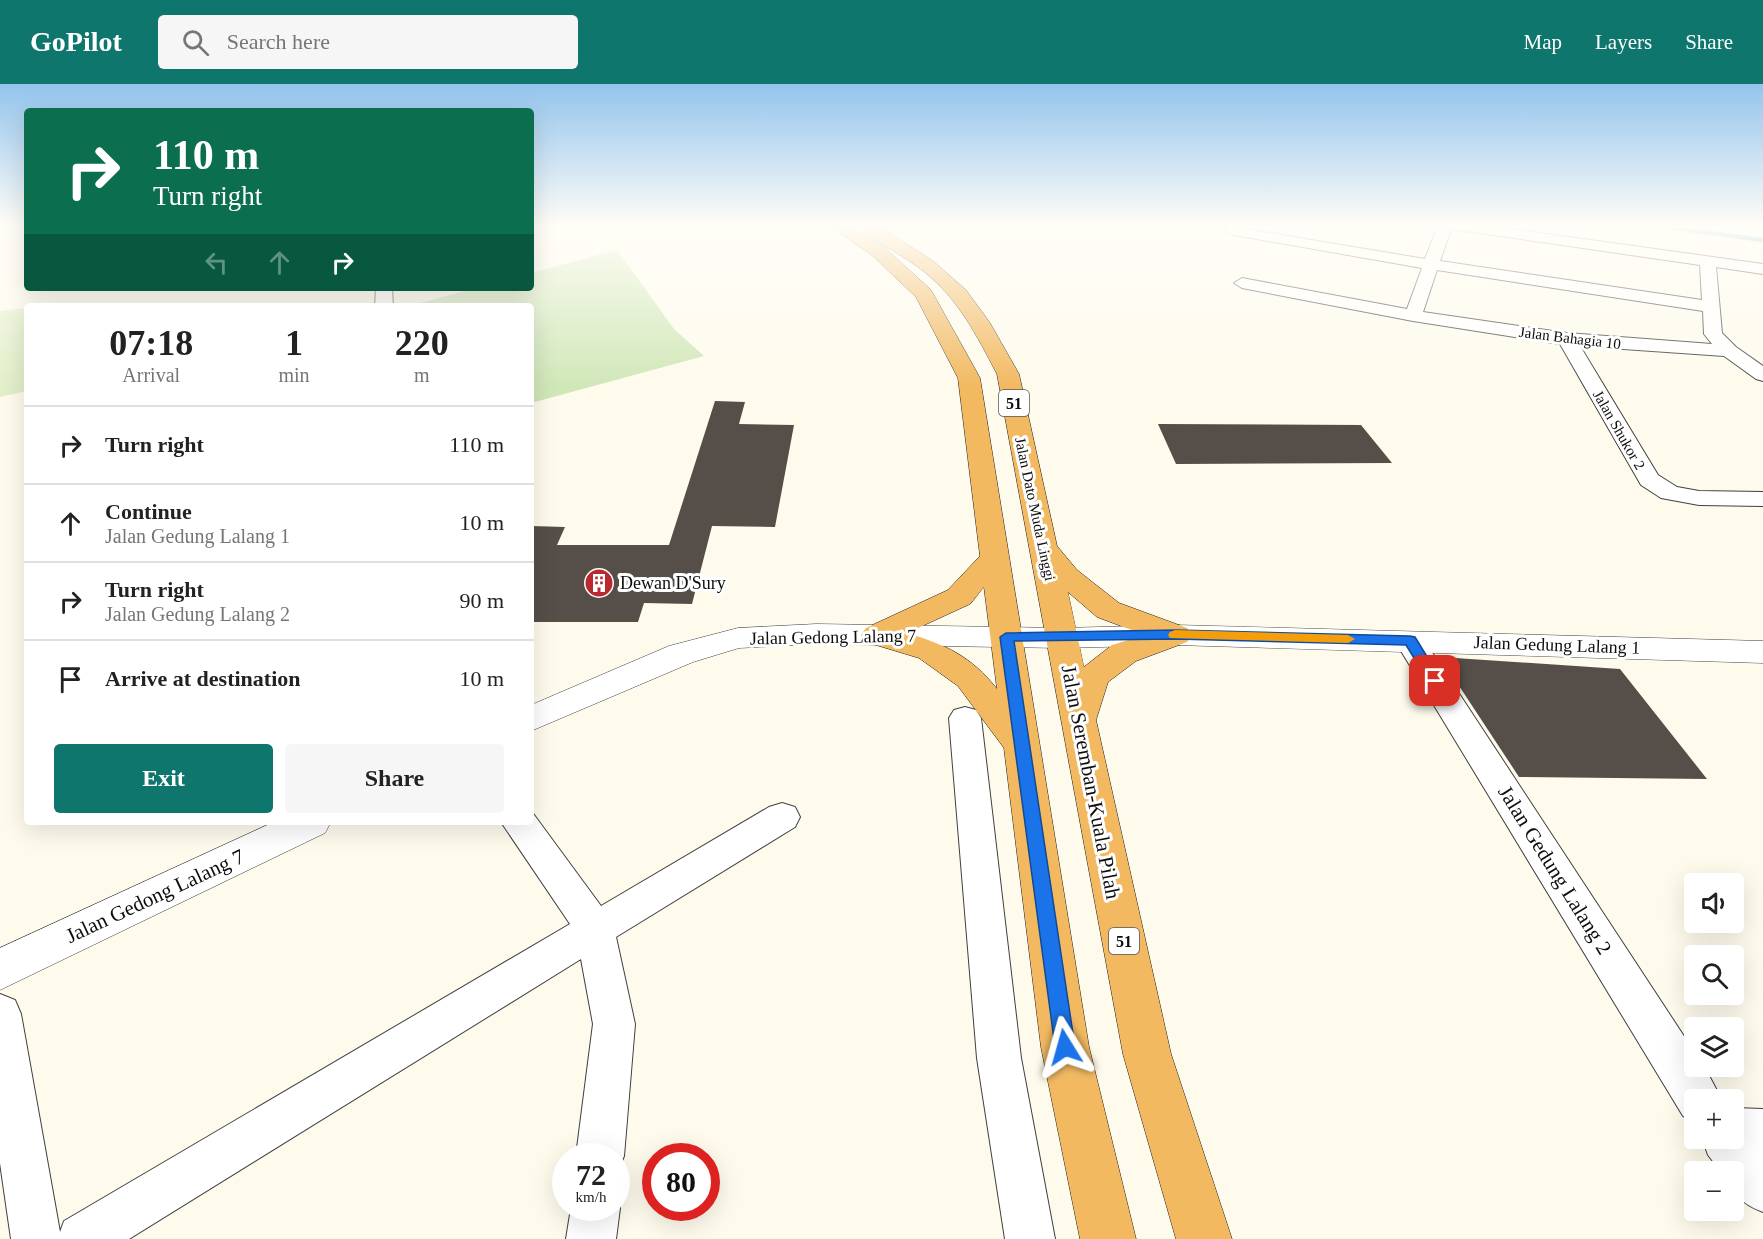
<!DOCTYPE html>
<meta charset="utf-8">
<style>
body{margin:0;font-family:"Times New Roman",serif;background:#f6f6f6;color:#222;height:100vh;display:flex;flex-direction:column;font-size:22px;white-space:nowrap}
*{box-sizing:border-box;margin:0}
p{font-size:20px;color:#767676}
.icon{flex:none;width:33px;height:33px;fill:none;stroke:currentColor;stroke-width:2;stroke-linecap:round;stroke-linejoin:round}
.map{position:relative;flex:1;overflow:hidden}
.drawer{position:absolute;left:24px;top:219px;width:510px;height:522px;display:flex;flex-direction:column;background:#fff;border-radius:6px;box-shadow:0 6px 24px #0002}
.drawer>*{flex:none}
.hud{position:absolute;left:24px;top:24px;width:510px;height:183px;border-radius:6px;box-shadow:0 6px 24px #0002;background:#0b6e4f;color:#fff;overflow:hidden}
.fabs{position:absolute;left:1684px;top:789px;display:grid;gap:12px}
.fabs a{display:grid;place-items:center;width:60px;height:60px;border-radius:6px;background:#fff;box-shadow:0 6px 24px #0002;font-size:30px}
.speed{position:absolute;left:552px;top:1059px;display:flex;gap:12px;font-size:30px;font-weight:700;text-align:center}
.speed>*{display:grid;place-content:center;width:78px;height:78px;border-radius:50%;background:#fff;box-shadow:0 6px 24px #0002;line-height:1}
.speed small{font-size:15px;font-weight:400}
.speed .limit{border:9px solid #d22;background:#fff;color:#111}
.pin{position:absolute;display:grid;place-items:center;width:51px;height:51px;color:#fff;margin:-26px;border-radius:12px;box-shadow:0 3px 9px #0006}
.me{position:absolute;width:66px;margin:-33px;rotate:352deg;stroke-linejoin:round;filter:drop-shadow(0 0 4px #0008)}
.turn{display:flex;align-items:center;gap:21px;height:126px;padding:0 30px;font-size:27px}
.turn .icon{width:78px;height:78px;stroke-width:2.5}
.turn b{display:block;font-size:42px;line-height:51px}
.lanes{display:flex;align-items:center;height:57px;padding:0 30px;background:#0003;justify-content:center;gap:30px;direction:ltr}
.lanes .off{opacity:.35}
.eta{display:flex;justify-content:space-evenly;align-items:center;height:102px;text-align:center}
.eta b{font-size:36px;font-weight:800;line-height:42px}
.cta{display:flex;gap:12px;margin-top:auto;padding:12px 30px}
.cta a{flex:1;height:69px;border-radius:6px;background:#0f766e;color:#fff;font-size:24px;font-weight:800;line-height:69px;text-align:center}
.cta a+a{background:#f6f6f6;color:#222}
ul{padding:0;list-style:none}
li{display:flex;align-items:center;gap:18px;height:78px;padding:0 30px;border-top:2px solid #e0e0e0}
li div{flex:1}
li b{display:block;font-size:22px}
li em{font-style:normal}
header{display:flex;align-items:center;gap:36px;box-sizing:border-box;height:84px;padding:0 30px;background:#0f766e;color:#fff}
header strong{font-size:28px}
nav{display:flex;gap:33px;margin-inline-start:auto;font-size:21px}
.search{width:420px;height:54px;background:#f6f6f6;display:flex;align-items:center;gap:15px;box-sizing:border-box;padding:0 21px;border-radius:6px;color:#767676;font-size:22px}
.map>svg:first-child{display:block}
</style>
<header>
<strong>GoPilot</strong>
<div class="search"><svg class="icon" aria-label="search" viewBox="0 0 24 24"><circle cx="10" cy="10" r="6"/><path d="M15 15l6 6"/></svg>Search here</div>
<nav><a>Map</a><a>Layers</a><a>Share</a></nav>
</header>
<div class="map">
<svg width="1763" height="1155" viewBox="0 0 1763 1155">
<rect width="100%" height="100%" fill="#fefbed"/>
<path fill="#d0e7b8" d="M617,166L674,245L704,272L531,319V222H409L476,204H531V189Z"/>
<path fill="#e2efc9" d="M27,224V307L0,313V227Z"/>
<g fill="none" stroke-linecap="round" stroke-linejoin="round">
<path stroke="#3d90c8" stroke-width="4.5" d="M1653,141L1763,156"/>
</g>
<path fill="#554e49" d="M715,317L745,318L739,340L794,341L775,443L712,442L692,520L644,519L638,538H531V442L565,443L557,461H669Z
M1158,340L1361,341L1392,379L1176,380Z
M1440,573L1620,585L1707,695L1519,693Z"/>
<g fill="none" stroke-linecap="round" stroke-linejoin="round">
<g stroke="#404040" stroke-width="2">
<path id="minor" d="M1227,141H1241L1240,144L1425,175L1438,141H1483L1763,180V190L1716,183L1722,249L1736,263L1763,282V297L1756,295L1724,272L1580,262L1658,391L1677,403L1699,407L1763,408V422L1699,421L1661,414L1641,401L1560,260L1413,237L1242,204L1234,199L1242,194L1407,225L1422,184L1234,151L1225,146ZM1451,145L1700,181L1702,216L1440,177ZM1437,186L1703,227L1704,250L1712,260L1567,249L1423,228Z
M376,204H392L393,222H375Z
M1410,548L1420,550L1695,969V982H1704L1722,1016H1695V1037L1683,1032L1395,557L1400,550Z
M965,623L976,626L981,634L1021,974L1055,1155H1005L977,974L949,634L954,626Z
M782,719L795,723L800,733L795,743L616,853L635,940L624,1072L617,1089L616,1072H576L593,940L581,875L129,1155H11L0,1079V910L15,916L21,930L60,1148L64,1137L570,840L501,738H531L532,728L601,822L769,723Z
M1734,1024L1763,1025V1128C1740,1119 1734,1112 1734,1088H1721L1708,1071L1702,1054H1734Z
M616,1116L620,1124L616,1155H566L571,1124H616Z"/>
</g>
<g stroke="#404040" stroke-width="1">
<path id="tertiary" d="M817,540L1062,544L1176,541L1763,557V579L1176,561L1062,564L817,560L739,564L693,578L531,647V621L669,562L738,544Z
M274,738H331L325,749L0,906V864Z"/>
</g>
<g stroke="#1e1e1e" stroke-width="1">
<path id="trunk" d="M829,141H848L885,164L931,206L980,294L1089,963L1136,1155H1080L1041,963L1004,664L958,602L919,574L866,558L861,551L866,544L948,506L980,472L958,294L916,213L873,172ZM984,503L997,605C971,572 946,561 907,549L970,520Z
M858,141H877L933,177L966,206L990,239L1019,290L1057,462L1077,486L1119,519L1187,544L1192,551L1187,558L1136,577L1108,598L1096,636L1171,970L1232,1155H1176L1123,970L997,290C976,250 958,214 922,186C907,174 867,153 858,141ZM1068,508L1097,533L1145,551L1112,561L1084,583Z"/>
</g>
<use href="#minor" fill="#fff" fill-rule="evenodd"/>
<use href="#tertiary" fill="#fff" fill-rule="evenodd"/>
<use href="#trunk" fill="#f2b961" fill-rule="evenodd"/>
</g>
<linearGradient id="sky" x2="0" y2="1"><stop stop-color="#93c4ed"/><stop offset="0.47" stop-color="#fffdf7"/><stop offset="1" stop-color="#fffdf7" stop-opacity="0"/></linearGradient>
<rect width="1763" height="303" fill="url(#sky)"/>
<path fill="#1a73e8" stroke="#114b97" stroke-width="1.5" d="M1176,546L1410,552L1415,553L1442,597L1440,600H1430L1406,561L1176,555L1014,557L1075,963L1072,970L1065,973L1058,970L1055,963L1000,553L1006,549Z"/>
<path fill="#f59e0b" d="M1175,546L1348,551L1355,555L1348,559L1170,554L1168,551L1170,548Z"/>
<defs>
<g id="building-disc" transform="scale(1.5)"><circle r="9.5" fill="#b82a2f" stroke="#fff"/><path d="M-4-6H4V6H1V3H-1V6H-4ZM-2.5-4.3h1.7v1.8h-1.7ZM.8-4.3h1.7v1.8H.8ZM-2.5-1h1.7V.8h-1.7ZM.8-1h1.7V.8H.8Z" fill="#fff"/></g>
</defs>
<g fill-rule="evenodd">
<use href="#building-disc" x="599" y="499"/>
</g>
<g text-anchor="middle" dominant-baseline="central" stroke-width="6" stroke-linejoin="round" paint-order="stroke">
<g font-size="15" fill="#0d0d0d" stroke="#fff">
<text transform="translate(1570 254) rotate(7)">Jalan Bahagia 10</text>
<text transform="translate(1619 346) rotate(60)">Jalan Shukor 2</text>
<text transform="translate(1035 425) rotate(78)">Jalan Dato Muda Linggi</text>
</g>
<g fill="#fff" stroke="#565656" stroke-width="1.5">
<rect x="999" y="306" width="30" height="26" rx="4.5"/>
<rect x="1109" y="844" width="30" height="26" rx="4.5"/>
</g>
<g font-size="16" font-weight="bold" fill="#0d0d0d">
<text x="1014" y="319">51</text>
<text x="1124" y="857">51</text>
</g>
<g font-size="18" fill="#0d0d0d" stroke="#fff" text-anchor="start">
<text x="620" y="499">Dewan D'Sury</text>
</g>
<g font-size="18" fill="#0d0d0d" stroke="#fff">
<text transform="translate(833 553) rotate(-1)">Jalan Gedong Lalang 7</text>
<text transform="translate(1557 561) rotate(2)">Jalan Gedung Lalang 1</text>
</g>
<g font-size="21" fill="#0d0d0d" stroke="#fff">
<text transform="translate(1091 698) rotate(79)">Jalan Seremban-Kuala Pilah</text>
<text transform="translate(1555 786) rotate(58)">Jalan Gedung Lalang 2</text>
<text transform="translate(155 812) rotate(-25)">Jalan Gedong Lalang 7</text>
</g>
</g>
</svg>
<div class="fabs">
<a><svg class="icon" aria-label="sound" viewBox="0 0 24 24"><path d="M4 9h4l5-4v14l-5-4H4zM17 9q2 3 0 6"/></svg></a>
<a><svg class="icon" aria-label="search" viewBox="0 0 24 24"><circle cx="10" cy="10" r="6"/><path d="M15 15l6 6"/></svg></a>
<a><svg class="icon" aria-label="layers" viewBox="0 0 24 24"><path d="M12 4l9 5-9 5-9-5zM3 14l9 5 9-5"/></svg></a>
<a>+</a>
<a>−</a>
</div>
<div class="speed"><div>72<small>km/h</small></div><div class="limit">80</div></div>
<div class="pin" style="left:1435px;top:597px;background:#d93025"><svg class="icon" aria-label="arrive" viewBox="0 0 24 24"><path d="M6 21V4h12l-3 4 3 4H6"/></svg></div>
<svg class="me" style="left:1065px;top:963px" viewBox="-20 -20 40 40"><path d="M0-17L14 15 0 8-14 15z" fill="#1a73e8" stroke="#fff" stroke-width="4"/></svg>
<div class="hud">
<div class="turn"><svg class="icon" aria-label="right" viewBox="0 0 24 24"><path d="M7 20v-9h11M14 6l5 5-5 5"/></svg><div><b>110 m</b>Turn right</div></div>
<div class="lanes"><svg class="icon off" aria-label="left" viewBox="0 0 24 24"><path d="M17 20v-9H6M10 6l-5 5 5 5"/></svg><svg class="icon off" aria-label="ahead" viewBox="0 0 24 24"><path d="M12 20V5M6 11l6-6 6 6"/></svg><svg class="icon" aria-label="right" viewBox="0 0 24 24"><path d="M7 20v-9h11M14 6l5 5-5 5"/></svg></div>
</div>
<section class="drawer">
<div class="eta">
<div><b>07:18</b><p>Arrival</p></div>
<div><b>1</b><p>min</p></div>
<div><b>220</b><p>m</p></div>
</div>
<ul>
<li><svg class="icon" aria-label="right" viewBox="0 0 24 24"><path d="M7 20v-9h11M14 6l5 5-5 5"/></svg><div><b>Turn right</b></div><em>110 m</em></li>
<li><svg class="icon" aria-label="ahead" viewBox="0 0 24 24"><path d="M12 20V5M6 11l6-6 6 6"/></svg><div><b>Continue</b><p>Jalan Gedung Lalang 1</p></div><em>10 m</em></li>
<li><svg class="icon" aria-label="right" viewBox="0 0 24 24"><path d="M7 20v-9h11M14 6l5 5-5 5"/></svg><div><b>Turn right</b><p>Jalan Gedung Lalang 2</p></div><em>90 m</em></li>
<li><svg class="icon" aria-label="arrive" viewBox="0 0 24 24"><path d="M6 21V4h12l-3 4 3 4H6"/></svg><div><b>Arrive at destination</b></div><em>10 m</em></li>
</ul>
<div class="cta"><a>Exit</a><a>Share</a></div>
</section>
</div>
